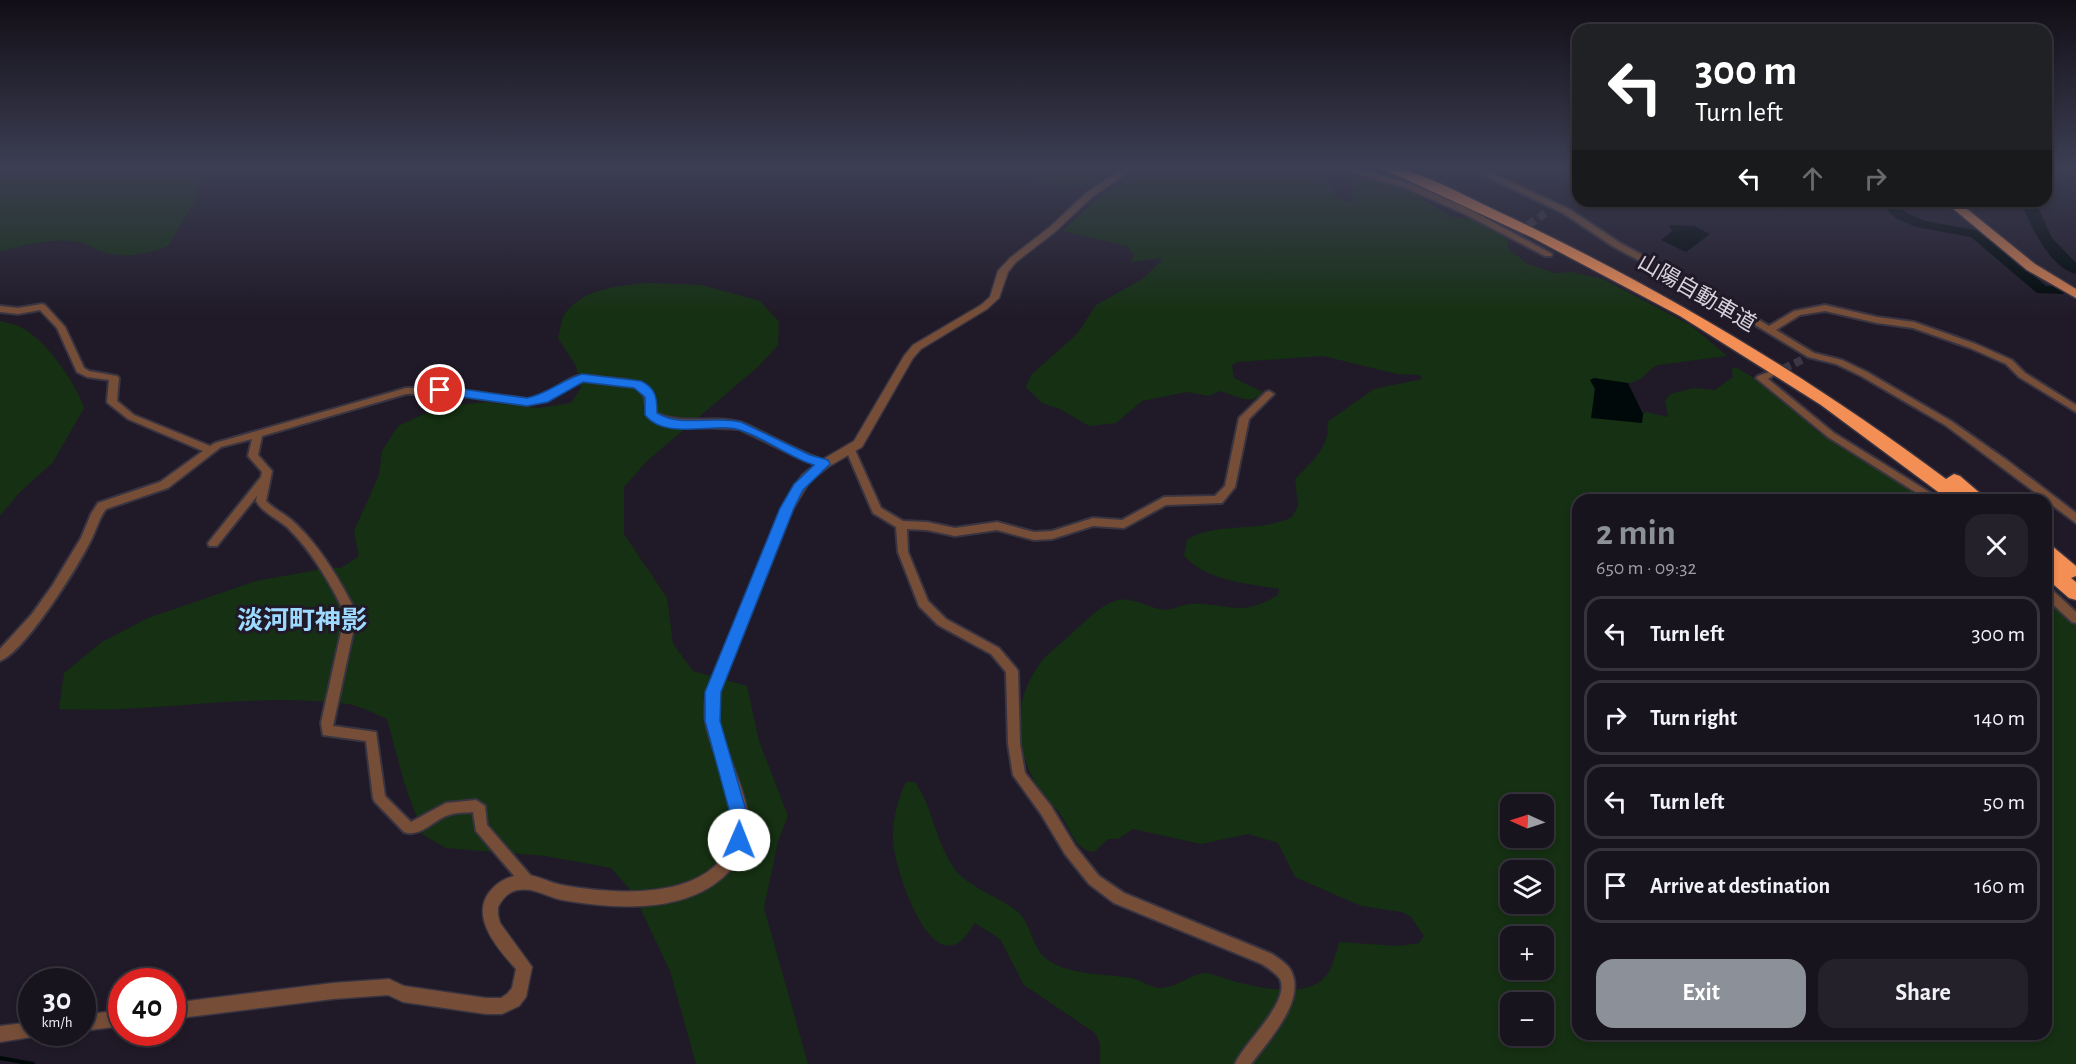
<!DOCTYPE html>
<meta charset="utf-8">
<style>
body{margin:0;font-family:"Alegreya Sans","Noto Sans JP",sans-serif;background:#25212b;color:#f1f3f6;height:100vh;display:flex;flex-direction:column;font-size:22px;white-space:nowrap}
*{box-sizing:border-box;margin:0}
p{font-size:20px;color:#9f9ea4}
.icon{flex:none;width:33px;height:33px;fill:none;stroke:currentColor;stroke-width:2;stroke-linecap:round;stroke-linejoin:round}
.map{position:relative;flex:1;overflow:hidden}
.sheet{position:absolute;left:1572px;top:494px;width:480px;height:546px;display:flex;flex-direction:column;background:#18141e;border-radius:18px;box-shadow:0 3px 9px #0003,0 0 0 2px #36333c}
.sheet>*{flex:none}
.guide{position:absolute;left:1572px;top:24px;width:480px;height:183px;border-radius:18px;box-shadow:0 3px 9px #0003,0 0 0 2px #36333c;background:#202124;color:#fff;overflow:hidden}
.needle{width:39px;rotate:273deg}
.tools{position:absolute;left:1500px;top:794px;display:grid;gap:12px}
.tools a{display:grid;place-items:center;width:54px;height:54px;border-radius:12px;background:#18141e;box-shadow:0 3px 9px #0003,0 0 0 2px #36333c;font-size:30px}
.speed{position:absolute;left:18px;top:968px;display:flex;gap:12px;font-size:30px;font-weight:700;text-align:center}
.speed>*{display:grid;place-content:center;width:78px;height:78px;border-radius:50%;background:#18141e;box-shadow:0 3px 9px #0003,0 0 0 2px #36333c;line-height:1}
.speed small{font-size:15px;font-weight:400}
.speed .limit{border:9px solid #d22;background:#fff;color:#111}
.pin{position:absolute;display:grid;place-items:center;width:51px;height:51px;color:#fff;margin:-26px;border:3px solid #fff;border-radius:50%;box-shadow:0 2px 6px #0007}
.me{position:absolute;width:66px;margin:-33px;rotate:1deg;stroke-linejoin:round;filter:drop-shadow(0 0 4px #0008)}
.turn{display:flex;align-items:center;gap:21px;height:126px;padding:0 24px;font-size:27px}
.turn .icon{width:78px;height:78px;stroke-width:2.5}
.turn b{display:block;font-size:42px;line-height:51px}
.lanes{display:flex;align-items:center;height:57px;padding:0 24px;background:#0003;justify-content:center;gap:30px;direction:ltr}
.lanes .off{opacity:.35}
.round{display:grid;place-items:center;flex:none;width:63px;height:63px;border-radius:18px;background:#25212b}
.head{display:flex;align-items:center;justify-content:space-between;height:102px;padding:0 24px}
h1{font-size:36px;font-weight:700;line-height:45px;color:#8c9099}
.primary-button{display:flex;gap:12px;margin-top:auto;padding:12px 24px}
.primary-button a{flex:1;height:69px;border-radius:18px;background:#8c9099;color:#fff;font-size:24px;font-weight:700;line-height:69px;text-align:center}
.primary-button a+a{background:#25212b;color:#f1f3f6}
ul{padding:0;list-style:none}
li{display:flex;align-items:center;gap:18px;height:75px;margin:0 12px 9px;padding:0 12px;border:3px solid #36333c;border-radius:18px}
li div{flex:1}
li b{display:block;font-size:22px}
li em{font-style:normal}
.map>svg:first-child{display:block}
</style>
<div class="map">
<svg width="2076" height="1064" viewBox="0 0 2076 1064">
<rect width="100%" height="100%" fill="#201a28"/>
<path fill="#153012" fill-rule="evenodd" d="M0,167H118L198,176L197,198L168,246C146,254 128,259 104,252C96,250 87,243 78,242C53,238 24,244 0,252Z
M1017,167H1113L1080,187L1036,181Z
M1138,167H1223L1253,173L1259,167H1316L1334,194L1345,203L1349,202L1353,191L1351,176L1405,188L1451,217L1470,218L1507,237L1508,248L1528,264L1554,273L1571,272L1603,279L1692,326L1727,356L1658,365C1650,368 1649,372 1643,377C1630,388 1608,381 1594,378V410L1641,422L1643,414L1646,412L1668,417L1665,401L1670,394L1694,388L1715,390L1733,377L1732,368H1737L1757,380L1817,431L1931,499L1578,500V1034H2046V597L2076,625V1064H1100V1043L1095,1033L1024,985L1000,939L975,923C969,931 963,943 953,945C923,953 897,871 894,849C890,830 897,799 906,782H915C933,808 935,841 954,868C966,887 1001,897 1018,912C1030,923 1032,944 1043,956C1062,975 1106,974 1131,978C1141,980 1151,988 1161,988C1179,987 1191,973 1208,973C1237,983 1302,1003 1325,977C1333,969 1336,952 1339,942L1399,946L1419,943L1424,936L1411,917L1402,912L1361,906L1295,877L1278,843L1248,834L1201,844L1133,829L1118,839H1108L1094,852C1074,850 1071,829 1060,814C1055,806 1047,801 1042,793C1013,751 1010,704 1041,662C1049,652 1062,643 1071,634C1084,623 1099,606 1115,601C1130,596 1145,606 1159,609C1170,612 1179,605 1190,604C1226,602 1239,619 1278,595L1279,589C1246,583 1209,582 1184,556L1187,540C1215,521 1258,534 1292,517L1298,506L1295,479C1309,464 1332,446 1327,423L1330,420L1374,389L1422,379L1420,375L1397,374L1323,356L1237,362L1232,365L1234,378L1263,392C1251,407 1236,395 1219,391L1209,396L1187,392L1142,401L1116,423L1089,426L1060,409L1042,403L1026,387L1031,375L1078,333L1096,305L1142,279L1161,261V258L1131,262L1134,255L1127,246L1062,231L1099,197L1122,183ZM1510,804H1544V837H1510ZM1510,870H1544V903H1510ZM1510,936H1544V969H1510ZM1510,1002H1544V1035H1510Z
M650,283L702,285L760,301L779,322L778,345L759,366L647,461L624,487V534L667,598L673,644L693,671L747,686L759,741L788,816L778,841L764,908L808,1064H696L670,971L633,893L611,868L545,856L446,848L423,835L404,782L387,719C375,714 361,706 348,704C252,691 155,714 59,709L64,673L102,642L148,618L256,581L328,568H341L359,556L354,531L379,475L382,451L398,426L439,407L485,402L539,408L571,403L581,388L576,366L558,338C560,331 561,321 564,315C583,287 620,286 650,283Z
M0,321C7,323 16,324 22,328C46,340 76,383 84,408L53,462L19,493L0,516Z"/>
<path fill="#000909" d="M1669,225L1694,226L1710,234L1686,252L1661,240L1672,231Z
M1594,378L1628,383L1643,414L1642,423L1591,418L1595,389L1590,380Z"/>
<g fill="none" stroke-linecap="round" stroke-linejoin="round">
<path stroke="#000909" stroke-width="4" d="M0,1058L33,1064"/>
<path fill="#000909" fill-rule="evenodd" d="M1877,201H1892L1907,213L1925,221L1980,231L2046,286H2063L2070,290L2063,294L2037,293L1971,237L1916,227L1897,219Z
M2021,201H2035L2052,238L2076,263V274C2050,268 2029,224 2021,201Z"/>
<path stroke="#3b3643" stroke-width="8" stroke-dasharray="8 4.5" stroke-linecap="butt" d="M1518,232L1547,212
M1772,374L1806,358"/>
<g stroke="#393441" stroke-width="4">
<path id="minor" d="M1335,167H1348L1412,184L1471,210L1552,254L1551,256H1545L1465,214L1406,188Z
M1467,167H1477L1569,209L1620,243L1733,304L1769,326L1794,311L1825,305L1877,317L1914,322L1976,344L2012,360L2025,373L2076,405V412L2019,377L2006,364L1970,348L1913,328L1877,323L1825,311L1800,315L1776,330L1814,353L1842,360L1867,372L1951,421L2008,461L2076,513V523L1945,425L1861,376L1836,364L1808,357L1727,308L1614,247L1563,213Z
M42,304L45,305L65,327L84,368L89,371L117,376L119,378L117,401L134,415L210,446L215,443L406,388L440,387L527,399C531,398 537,398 541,396C554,391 564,380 578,376C587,374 598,377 607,378C634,381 655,379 656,413C684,426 714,414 743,423C751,426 760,431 768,435C788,445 807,455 828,462L829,464L824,467L803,460L739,429L673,426L648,417L644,396L638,389L634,387L583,381L571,385L547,401L527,405L440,393L406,394L262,436L258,455L272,471L266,501C275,510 287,515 296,524C322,549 341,582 357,614L333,726L376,732L385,796L411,822L446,803L476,800L485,806L487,825L532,877L534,881L532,885L527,887L522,885L476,831L473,812C466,813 456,812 449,815C434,819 421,838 404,832L375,802L373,798L366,741L323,735L321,723L345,614C331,584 312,552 288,528C277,518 264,514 256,501L257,496L217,546H209L208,543L261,477L262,472L248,456L252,439L221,447L168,488L106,509C99,518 97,528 92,538C79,565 26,651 0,661V649L32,614L52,586L81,538L91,514L98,503L160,482L203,451L128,419L109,404L107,402L109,380L87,377L77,372L57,328L40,310L18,314L0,312V306L18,308Z
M1769,372L1774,375L1768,379L1834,433L1942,500H1928L1828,437L1756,378L1758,376Z
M1269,391L1274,394L1249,419L1235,487L1222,503L1166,505L1124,528L1093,526L1052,539L1034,540L997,530L955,536L927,530L907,529L908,552L928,601L946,619L999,648L1016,668L1018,671L1020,744L1025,773L1051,806L1075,846L1099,876L1124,893L1272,954C1278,958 1286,963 1290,969C1308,999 1268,1041 1251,1064H1235C1243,1044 1291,1002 1280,979C1276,973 1268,968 1262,964L1114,903L1089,884L1065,854L1041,814L1013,775L1008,744L1006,672L991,654L938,625L919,606L898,552L896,527L873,513L846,450L848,448H854L881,508L903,521L927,522L955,528L997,522L1034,532L1052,531L1093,518L1122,520L1164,497L1215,496L1225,486L1239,418L1266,392Z
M2046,587L2050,588L2076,612V623L2072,622L2046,598Z"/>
</g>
<g stroke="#393441" stroke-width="3">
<path id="tertiary" d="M1126,167H1136L1092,197L1056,231L1016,262L1008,272L999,298L987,309L921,349L913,358L862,447L828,467L810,481L793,509L720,692C719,701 718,710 719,719C725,765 770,818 736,863C698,915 619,910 562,900C547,897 534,887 518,890C509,891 502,899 498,907V915L500,923L532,967L526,997L519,1006L502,1014H486L403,1002L388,995L333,999L172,1019V1003L333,983L389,979L404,986L486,998H501L507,994L512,988L516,969C497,948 466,913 494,887C501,880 513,875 523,875C537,874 549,883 562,885C611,894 698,901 727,851C750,813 710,759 705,719C704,710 705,701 706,692L783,505L802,475L820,461L854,441L904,356L913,345L981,305L990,297L998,271L1010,258L1050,227L1086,193Z
M122,1010V1026L82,1031V1015Z
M32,1022V1032H40L38,1036L0,1042V1026Z"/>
</g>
<g stroke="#393441" stroke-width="3">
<path id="primary" d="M1944,201H1957L2035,264L2076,289V298L2027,270Z"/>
</g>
<g stroke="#393441" stroke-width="3">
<path id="motorway" d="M1379,167C1415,167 1463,195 1497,211C1656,285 1805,374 1946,479L1954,474L1960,476L1988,500H1949L1821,405L1680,316L1533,238Z
M2046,544L2052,546L2076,566V576L2071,578L2076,582V600L2069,598L2046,578Z"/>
</g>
<use href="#minor" fill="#764e38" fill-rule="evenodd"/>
<use href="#tertiary" fill="#764e38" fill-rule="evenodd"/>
<use href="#primary" fill="#d07c4d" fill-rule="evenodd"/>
<use href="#motorway" fill="#f38e55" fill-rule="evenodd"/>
</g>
<linearGradient id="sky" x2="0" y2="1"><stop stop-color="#120e16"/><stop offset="0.53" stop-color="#3c3e53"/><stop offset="1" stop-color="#3c3e53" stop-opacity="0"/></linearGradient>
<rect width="2076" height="316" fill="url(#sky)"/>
<path fill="#1a73e8" stroke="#114b97" stroke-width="1.5" d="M582,374L641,381C656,388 657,398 657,413C682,428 713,415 741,422L810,455L828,460L830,464L803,490L794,508L721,692L720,721L750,824L745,846L739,848L733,846L730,840L733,824L705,721V692L780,508L794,484L814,465C789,458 752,429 729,428C704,426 663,438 645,415V397L634,388L583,382L548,402L527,406L440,394L434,390L440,386L527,398C547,394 562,380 582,374Z"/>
<g text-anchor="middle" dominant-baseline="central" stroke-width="6" stroke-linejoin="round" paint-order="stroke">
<g font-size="22" fill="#d6d2dc" stroke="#201a28">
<text transform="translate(1697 293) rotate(30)">山陽自動車道</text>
</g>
<g font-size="26" font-weight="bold" fill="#9edaff" stroke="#201a28">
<text x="302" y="621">淡河町神影</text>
</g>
</g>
</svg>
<div class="tools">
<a><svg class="needle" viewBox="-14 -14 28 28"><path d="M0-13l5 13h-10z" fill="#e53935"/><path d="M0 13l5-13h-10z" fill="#9f9ea4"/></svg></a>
<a><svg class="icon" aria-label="layers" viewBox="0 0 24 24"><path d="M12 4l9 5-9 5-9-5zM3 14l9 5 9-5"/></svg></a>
<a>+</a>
<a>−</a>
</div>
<div class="speed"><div>30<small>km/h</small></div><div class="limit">40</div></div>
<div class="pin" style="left:440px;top:390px;background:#d93025"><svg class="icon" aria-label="arrive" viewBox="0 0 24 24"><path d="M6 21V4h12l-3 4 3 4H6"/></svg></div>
<svg class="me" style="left:739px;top:840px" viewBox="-20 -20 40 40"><circle r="19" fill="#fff"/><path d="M0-13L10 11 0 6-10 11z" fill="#1a73e8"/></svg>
<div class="guide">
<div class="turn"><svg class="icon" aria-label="left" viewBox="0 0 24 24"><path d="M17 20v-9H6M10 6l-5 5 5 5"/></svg><div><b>300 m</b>Turn left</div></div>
<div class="lanes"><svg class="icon" aria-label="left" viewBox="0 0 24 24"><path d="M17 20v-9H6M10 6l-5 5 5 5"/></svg><svg class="icon off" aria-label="ahead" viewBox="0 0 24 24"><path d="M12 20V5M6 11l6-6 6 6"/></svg><svg class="icon off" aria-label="right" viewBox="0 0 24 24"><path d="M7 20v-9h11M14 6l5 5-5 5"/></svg></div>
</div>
<section class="sheet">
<div class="head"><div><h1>2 min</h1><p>650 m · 09:32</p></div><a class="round"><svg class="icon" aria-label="close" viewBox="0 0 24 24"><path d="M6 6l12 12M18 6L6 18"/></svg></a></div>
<ul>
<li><svg class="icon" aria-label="left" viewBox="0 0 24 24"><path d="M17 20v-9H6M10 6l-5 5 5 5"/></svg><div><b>Turn left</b></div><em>300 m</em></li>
<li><svg class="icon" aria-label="right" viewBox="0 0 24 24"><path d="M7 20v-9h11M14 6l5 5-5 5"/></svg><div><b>Turn right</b></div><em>140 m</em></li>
<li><svg class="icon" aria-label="left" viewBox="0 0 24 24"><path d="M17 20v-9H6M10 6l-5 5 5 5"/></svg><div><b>Turn left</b></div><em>50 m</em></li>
<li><svg class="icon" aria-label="arrive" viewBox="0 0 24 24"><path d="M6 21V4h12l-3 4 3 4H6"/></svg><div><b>Arrive at destination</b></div><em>160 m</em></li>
</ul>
<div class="primary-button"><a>Exit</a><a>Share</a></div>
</section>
</div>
